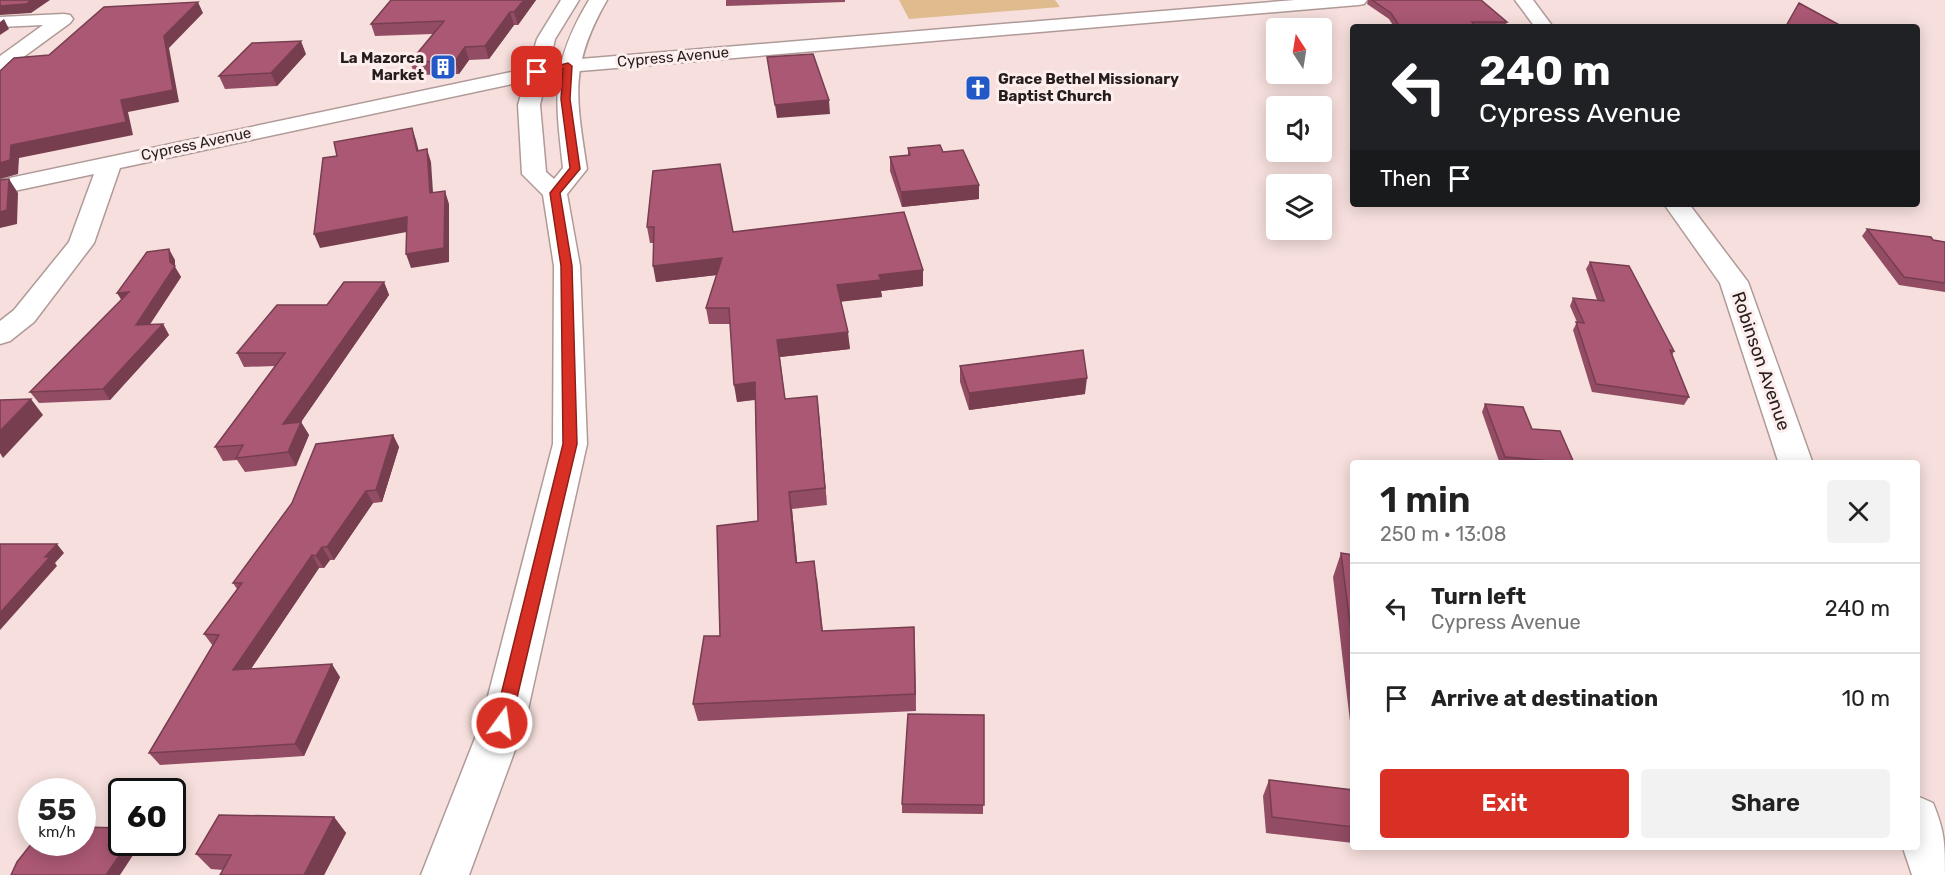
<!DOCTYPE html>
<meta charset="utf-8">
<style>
body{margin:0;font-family:Rubik,sans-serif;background:#f2f2f2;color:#222;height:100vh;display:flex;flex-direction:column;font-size:22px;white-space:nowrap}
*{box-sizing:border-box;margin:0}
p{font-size:20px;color:#767676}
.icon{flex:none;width:33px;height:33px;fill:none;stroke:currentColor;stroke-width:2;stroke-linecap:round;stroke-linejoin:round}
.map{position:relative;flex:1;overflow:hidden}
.sheet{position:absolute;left:1350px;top:460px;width:570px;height:390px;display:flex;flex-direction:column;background:#fff;border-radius:6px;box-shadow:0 3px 15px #0003}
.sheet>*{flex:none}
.top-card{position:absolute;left:1350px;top:24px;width:570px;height:183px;border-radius:6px;box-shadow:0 3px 15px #0003;background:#202124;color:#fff;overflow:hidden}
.needle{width:39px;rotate:348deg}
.fabs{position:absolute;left:1266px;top:18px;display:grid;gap:12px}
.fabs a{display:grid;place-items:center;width:66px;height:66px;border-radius:6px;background:#fff;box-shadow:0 3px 15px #0003;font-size:30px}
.speed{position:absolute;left:18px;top:778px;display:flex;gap:12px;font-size:30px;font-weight:700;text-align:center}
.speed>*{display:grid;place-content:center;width:78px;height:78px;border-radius:50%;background:#fff;box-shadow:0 3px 15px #0003;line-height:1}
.speed small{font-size:15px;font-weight:400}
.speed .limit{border:3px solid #111;border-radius:9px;background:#fff;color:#111}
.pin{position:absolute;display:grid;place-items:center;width:51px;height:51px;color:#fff;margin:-26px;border-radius:12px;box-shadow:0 3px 9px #0006}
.me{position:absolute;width:66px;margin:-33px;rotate:14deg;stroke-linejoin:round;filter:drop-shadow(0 0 4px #0008)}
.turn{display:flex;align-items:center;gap:21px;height:126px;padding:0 30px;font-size:27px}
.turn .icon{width:78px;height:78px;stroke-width:2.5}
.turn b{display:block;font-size:42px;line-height:51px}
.then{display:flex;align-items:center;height:57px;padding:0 30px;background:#0003;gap:12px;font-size:22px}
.round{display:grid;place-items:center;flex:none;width:63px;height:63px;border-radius:6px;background:#f2f2f2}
.headline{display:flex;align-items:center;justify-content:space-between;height:102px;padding:0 30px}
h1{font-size:36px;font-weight:600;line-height:45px}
.cta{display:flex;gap:12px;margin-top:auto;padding:12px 30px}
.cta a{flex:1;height:69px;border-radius:6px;background:#d93025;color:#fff;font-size:24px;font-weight:600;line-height:69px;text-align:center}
.cta a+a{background:#f2f2f2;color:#222}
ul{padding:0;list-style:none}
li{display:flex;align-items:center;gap:18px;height:90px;padding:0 30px;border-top:2px solid #e0e0e0}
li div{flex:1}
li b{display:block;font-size:22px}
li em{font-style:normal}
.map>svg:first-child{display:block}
</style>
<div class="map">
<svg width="1945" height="875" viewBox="0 0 1945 875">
<rect width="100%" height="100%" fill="#f6dfdc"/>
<path fill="#dfbb8d" d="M899,0H1055L1060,7L909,19Z"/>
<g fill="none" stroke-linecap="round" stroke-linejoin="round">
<g stroke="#b09a98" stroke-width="3">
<path id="minor" d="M1295,0H1367L1364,4L1358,5L568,72L120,168L94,243L34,322L10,341L0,344V321L14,310L69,242L94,174L0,194V180L568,60Z
M1515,0H1533L1553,27H1535Z
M64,14L70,15L73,19L70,23L7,69L0,71V56L43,25L0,27V17Z
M1664,204H1689L1748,282L1813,464H1779L1720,283Z
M1917,796L1933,803C1945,832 1945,844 1945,875H1912L1903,848H1917Z"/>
</g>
<g stroke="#b09a98" stroke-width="3">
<path id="major" d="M561,0H579L555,39L540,105L546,172L554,179L563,168C555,96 550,65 589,0H607C569,66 576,97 587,169L567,194L580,266L587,444L525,723L469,875H421L481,723L553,444L554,266L543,195L522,174L518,105L537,39Z"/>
</g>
<use href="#minor" fill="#fff" fill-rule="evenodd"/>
<use href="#major" fill="#fff" fill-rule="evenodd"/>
</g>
<path fill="#924c63" d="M536,0L518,25H514L489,59L469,60L459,74L415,75L410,62L433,34L375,36L371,24Z
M726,0H845V2L726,6Z
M1368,0H1481L1507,22L1505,27H1394L1389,19L1367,4Z
M306,54L277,86L225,89L219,76Z
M908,148L943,152L979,185V199L902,207L890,171V157L908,156Z
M653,171L733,232L923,270V286L881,291L882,297L841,301L850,349L780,357L785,399L817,396L827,505L792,509L797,563L817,578L823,631L914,627L916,711L698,721L693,704L720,636L758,521L755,400L737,402L730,324H709L706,308L717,275L656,282L653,243H650L647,227Z
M1524,204H1619L1617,207H1526Z
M1867,229L1945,242V292L1899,285L1862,236Z
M175,260V267L181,277L150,324H163L169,335L110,400L39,403L30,392Z
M1590,262L1674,351L1672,356L1689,397L1684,405L1592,392L1573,330L1577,322L1570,306L1573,298L1597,300L1586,269Z
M384,282L389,295L301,422L309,435L296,466L245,472L237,460L223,461L215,447L275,366L244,367L237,353L327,305Z
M960,366L1085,394L969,410L960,382Z
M1485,404L1574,464H1500L1482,412Z
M393,435L399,447L382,502L373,503L334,560H330L324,568H319L251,669L340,677L304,756L160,765L149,753L213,646L204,634L237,589L233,583L292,503Z
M1341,553L1353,555V730H1351L1333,577Z
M984,715L983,814L902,813V804Z
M1269,780L1353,790V843L1266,833L1263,796Z
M334,817L346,833L324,875H220L223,870L211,869L196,854Z
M1388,848H1406L1405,850Z"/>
<path fill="#773e50" d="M32,0H50L31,13L0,15V6Z
M524,0H536L518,25L514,12Z
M198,2L203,13L169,48L179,102L128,112L133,135L19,158L18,174L0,179V163L11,145L121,100L164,36Z
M510,12L514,25L489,59L485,46Z
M4,19L9,29L0,35V22Z
M301,41L306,54L277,86L271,73Z
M465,47L469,60L459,74L455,61Z
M829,100L830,114L777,118L775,105Z
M412,128L416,140L422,164L417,151Z
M427,149L431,162L434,207L430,193Z
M9,179L18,193L17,224L0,228V212Z
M979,185V199L902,207L901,192Z
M445,191L449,204V262L411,268L406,254Z
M407,217L412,231L320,248L314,234Z
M169,249L175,260V267L181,277L143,335L136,325L170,262Z
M722,258L725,274L656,282L653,266Z
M923,270V286L881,291L882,297L839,302L837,285L879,275Z
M384,282L389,295L301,422L309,435L296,466L288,452L283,424Z
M129,292L124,304L117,293Z
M163,324L169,335L110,400L103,389Z
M848,332L850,349L780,357L777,340Z
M1087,378L1085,394L969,410V393Z
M755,382L758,399L737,402L734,385Z
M817,396L819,413L827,505L825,488Z
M31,399L43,415L3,458L0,453V431Z
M393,435L399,447L382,502L376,490Z
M366,491L373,503L334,560L327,547Z
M789,492L792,509L799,580L796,563Z
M57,544L64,553L55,563L57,566L0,630V613L45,557Z
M322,547L330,560L324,568L316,556Z
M312,555L319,568L242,682L233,670Z
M914,627L915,645L916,711L915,694Z
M332,664L340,677L304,756L295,744Z
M334,817L346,833L324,875H304Z
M85,818L93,826L87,835L82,831V821Z
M128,843H141L120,875H106Z"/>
<path fill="#aa5873" stroke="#773e50" stroke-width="1.5" d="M0,0H32L26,4L0,6Z
M391,0H524L514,12H510L485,46L465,47L455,61L410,62L444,21L371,24Z
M1372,0H1481L1507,22H1472L1476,27H1400L1391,13Z
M198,2L164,36L173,90L121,100L126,122L11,145L10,160L0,163V71L14,58L49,55L104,7Z
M1799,3L1843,27H1789L1786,26Z
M301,41L271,73L219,76L252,43Z
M813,54L829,100L775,105L767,57Z
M412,128L417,151L427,149L430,193L445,191L444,248L406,254L407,217L314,234L323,158L337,156L334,142Z
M940,145L943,152L963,150L979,185L901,192L890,157L910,155L908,148Z
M720,164L733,232L904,212L923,270L879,275L881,280L837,285L848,332L777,340L785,399L817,396L825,488L789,492L796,563L814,561L822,631L914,627L915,694L693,704L704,636H720L717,526L758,521L755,382L734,385L729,308H706L722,258L653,266L654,227H647L653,171Z
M9,179L7,210L0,212V180Z
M1867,229L1931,237L1933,240L1945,242V283L1904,277Z
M169,249L170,262L175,266L136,325L163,324L103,389L30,392L129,292L117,293L147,252Z
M1590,262L1629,266L1674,351L1670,350L1689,397L1596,384L1576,322L1584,323L1573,298L1604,301Z
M344,282H384L283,424L301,422L288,452L236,458L243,445L215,447L285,353H237L277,305H327Z
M1083,350L1087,378L969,393L960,366Z
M31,399L0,431V400Z
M1485,404L1523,407L1532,429L1560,431L1574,463L1505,457Z
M393,435L376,490L366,491L327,547H322L316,556L312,555L233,670L332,664L295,744L149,753L219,635L204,634L242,583H233L292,503L316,444Z
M0,544H57L45,557H50L0,613Z
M1341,553L1353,555V647Z
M908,714L984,715V805L902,804Z
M1269,780L1353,790V827L1272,817Z
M219,815L334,817L304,875H220L231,855L196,854Z
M82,827L122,828V843H128L106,875H11L17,862L32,843H82Z"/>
<path fill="#d93025" stroke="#8d1f18" stroke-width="1.5" d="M568,63L572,66L570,99L580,169L560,193L572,266L577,444L511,723L509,728L502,730L496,728L494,723L563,444L561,266L550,193L570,168L561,99L563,69L537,75L533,72Z"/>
<defs>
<g id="building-square" transform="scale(1.35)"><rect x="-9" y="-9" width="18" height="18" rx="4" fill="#2359c7" stroke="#fdeeed"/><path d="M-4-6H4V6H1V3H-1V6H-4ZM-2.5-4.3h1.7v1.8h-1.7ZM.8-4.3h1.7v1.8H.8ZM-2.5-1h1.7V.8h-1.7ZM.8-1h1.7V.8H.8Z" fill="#fff"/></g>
<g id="church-square" transform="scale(1.35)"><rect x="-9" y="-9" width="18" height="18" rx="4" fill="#2359c7" stroke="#fdeeed"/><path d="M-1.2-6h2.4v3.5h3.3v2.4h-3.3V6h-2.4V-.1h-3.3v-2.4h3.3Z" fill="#fff"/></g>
</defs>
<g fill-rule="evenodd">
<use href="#building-square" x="443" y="67"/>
<use href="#church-square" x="978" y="88"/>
</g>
<g text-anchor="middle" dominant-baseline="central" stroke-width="6" stroke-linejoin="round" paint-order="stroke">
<g font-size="15" fill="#261e1d" stroke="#fdeeed">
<text transform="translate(673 57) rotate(-5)">Cypress Avenue</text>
<text transform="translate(196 144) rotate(-12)">Cypress Avenue</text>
</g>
<g font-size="15" font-weight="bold" fill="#261e1d" stroke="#fdeeed" text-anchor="end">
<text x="424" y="58">La Mazorca<tspan x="424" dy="17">Market</tspan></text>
<text x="998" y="79" text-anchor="start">Grace Bethel Missionary<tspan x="998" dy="17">Baptist Church</tspan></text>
</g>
<g font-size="18" fill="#261e1d" stroke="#fdeeed">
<text transform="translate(1761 361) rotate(71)">Robinson Avenue</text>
</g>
</g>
</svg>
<div class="fabs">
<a><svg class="needle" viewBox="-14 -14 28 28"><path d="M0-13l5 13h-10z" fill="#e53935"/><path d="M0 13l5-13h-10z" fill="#767676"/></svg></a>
<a><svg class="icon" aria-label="sound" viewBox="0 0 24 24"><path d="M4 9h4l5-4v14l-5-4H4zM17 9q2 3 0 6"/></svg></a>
<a><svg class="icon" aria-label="layers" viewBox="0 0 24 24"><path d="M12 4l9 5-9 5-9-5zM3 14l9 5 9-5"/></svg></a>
</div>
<div class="speed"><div>55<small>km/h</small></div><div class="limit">60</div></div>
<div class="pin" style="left:537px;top:72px;background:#d93025"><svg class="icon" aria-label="arrive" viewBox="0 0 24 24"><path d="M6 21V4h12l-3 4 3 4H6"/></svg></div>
<svg class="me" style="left:502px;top:723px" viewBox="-20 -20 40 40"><circle r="17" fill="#d93025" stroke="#fff" stroke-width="3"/><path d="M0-11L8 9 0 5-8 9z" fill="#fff"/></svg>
<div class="top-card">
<div class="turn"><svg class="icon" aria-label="left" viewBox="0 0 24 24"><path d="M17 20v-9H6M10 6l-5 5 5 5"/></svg><div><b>240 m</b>Cypress Avenue</div></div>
<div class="then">Then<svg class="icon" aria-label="arrive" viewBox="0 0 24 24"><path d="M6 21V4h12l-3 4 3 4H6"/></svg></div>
</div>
<section class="sheet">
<div class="headline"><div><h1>1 min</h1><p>250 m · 13:08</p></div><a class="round"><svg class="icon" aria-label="close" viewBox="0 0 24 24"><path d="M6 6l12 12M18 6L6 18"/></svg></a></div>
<ul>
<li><svg class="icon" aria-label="left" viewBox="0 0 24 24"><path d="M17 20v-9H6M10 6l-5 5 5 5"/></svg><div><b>Turn left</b><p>Cypress Avenue</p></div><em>240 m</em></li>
<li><svg class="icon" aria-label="arrive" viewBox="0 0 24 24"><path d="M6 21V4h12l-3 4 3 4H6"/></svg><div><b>Arrive at destination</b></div><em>10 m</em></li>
</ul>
<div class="cta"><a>Exit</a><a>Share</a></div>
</section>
</div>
